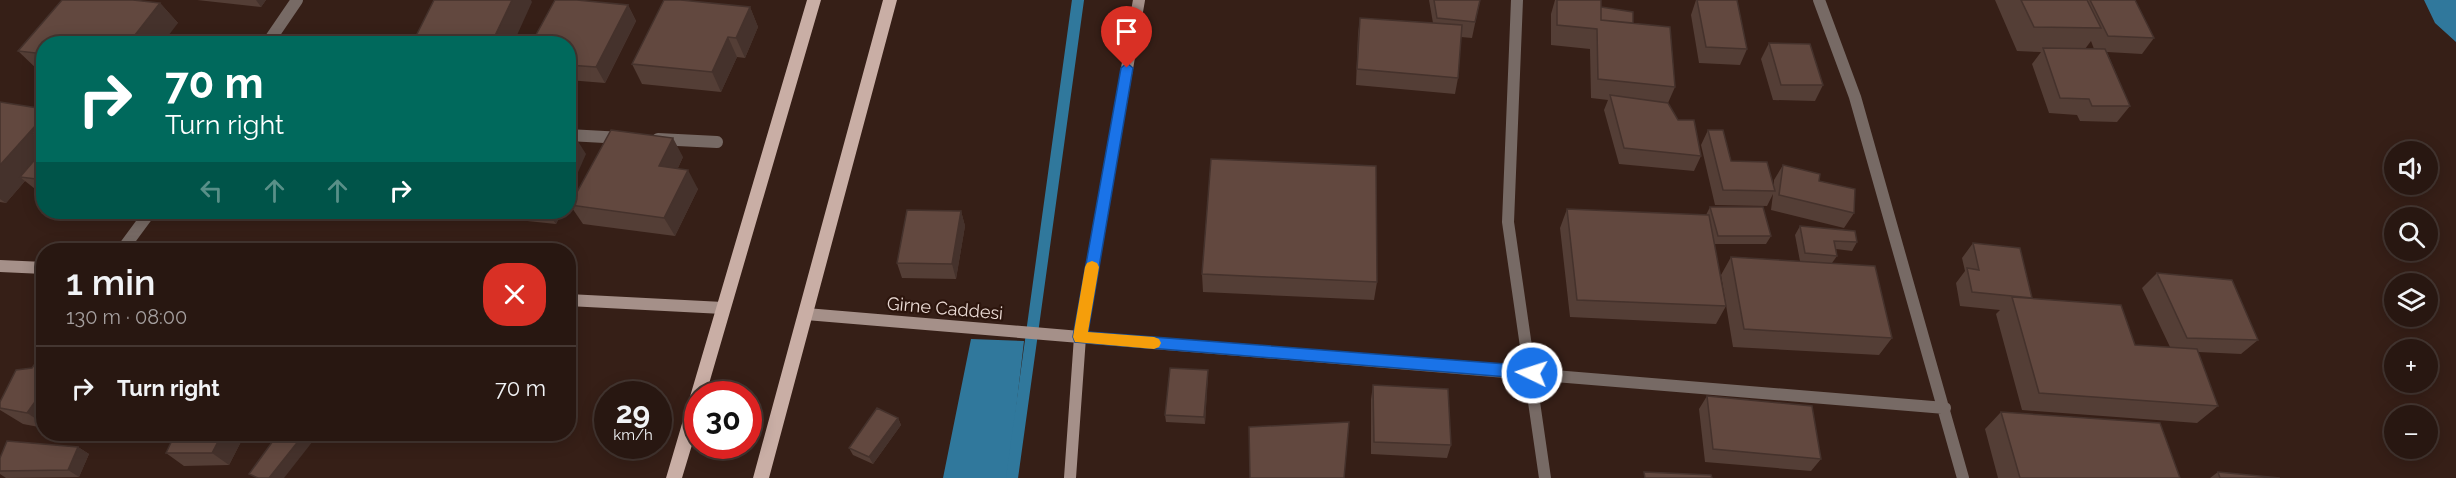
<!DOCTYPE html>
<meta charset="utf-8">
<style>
body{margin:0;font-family:Raleway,sans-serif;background:#34241f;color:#f1f3f6;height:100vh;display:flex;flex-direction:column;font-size:22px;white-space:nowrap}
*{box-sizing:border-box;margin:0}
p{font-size:20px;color:#a59f9f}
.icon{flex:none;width:33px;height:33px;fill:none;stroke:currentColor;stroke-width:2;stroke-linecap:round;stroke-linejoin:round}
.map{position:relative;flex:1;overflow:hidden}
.sheet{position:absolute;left:36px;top:243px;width:540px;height:198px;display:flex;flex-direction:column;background:#281711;border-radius:24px;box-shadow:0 3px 15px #0003,0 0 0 2px #443631}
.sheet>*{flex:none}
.hud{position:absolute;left:36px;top:36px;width:540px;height:183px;border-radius:24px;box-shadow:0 3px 15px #0003,0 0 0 2px #443631;background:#00695c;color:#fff;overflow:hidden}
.buttons{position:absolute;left:2384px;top:141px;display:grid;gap:12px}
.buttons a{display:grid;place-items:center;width:54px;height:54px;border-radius:50%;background:#281711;box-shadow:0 3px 15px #0003,0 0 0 2px #443631;font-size:30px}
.speed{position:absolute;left:594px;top:381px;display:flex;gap:12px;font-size:30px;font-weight:700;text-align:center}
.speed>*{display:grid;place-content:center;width:78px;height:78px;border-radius:50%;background:#281711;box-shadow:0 3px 15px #0003,0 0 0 2px #443631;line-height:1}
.speed small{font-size:15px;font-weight:400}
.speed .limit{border:9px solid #d22;background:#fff;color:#111}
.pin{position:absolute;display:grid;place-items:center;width:51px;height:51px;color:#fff;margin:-62px -26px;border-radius:50% 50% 50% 0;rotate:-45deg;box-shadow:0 0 6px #0007}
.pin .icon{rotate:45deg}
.me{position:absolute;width:66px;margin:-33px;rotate:274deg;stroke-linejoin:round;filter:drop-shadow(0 0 4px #0008)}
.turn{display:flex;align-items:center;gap:21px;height:126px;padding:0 30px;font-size:27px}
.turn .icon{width:78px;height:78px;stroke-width:2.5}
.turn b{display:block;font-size:42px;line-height:51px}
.lanes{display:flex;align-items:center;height:57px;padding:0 30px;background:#0003;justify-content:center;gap:30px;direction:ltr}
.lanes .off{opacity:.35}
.round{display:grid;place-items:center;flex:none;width:63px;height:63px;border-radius:24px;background:#34241f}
.head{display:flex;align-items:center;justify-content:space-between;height:102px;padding:0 30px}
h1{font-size:36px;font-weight:600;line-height:45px}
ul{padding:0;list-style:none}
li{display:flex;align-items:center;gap:18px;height:84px;padding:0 30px;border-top:2px solid #443631}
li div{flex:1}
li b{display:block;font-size:22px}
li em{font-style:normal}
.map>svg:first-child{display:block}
</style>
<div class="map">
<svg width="2456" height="478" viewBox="0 0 2456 478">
<rect width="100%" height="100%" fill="#361f17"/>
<path fill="#30789c" d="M2424,0H2456V42L2435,23Z
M971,339L1024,341L1008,478H943Z"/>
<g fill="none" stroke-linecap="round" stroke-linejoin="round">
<path stroke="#30789c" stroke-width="12" d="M1012,478L1078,0"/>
<path stroke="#776a65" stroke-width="12" d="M1517,0L1508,222L1545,478
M1819,0L1855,97L1963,478
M267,44L297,0
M568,135L623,138
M658,139L717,142
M122,250L150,212
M1080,337L1945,408"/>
<path stroke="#a59089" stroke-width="12" d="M0,266L44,268
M568,300L723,308
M806,314L1080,337
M1070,478L1080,337L1139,0"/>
<path fill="#c9aea5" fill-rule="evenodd" d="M807,0H821L706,394H698V425L682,478H666Z
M883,0H897L769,478H753Z"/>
</g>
<path fill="#543e36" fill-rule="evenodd" d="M197,0H266L261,7Z
M1429,0H1480L1472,38L1461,37L1458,78L1455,94L1356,85L1358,34L1360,18L1433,23Z
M1555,0H1601V8L1633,23L1675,87L1668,103L1678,120L1701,156L1694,171L1619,164L1604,110L1608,100L1591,98L1590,49L1551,45V14Z
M1696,0H1727L1747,49L1740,65L1699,63L1691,15Z
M1995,0H2135L2154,38L2142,54L2107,52L2130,106L2117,122L2080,121L2077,115L2049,113L2032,64L2041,52L2017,51ZM2091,41L2094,49H2085Z
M160,3L178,23L44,44V71H39L18,51Z
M628,5L636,21L605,83L568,80V44Z
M750,7L758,27L745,58L737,57L721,92L642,84L632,64Z
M1769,43L1823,85L1815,101L1773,100L1761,59Z
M0,102L44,109V196L25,181L6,203L0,202Z
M1708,130L1731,161L1774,187V180L1783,165L1819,181L1854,213L1844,228L1771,210L1773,194L1767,206L1715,205L1701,145Z
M683,157L678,168L698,189L675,236L583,224L570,205Z
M1710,207L1771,236L1766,244H1714L1726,306L1716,324L1570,317L1560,228L1567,209L1706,215Z
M961,211L965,226L956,279L902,278L897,263Z
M460,212H562L556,224L462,214Z
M1800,226L1857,242L1852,251L1836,249L1837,256L1832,263L1892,338L1879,355L1733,347L1721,275L1731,257L1800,261L1795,235Z
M1973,243L2032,298L2135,345L2170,347L2142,288L2157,273L2258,340L2241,354L2198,352L2218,406L2197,423L2022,410L1996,314L2000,310L1960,306L1956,283L1965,271L1962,258Z
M1202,274L1377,282L1374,300L1203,292Z
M44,351V428L23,424L0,410V402L32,368Z
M1208,370L1205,424L1166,422L1165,415Z
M1373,385L1451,445L1447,458L1371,454V399Z
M1707,396L1821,459L1811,471L1705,462L1699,409Z
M2001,412L2180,478H1998L1985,429Z
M898,418L901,425L873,464L853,455L849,448Z
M245,434L229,465L184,466L166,453Z
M78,447L89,454L79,477L6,478L0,474V458Z
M2218,472L2280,478H2210Z"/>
<path fill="#45322c" d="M256,0H266L261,7Z
M512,0H531L532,2L513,44H491Z
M160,3L178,23L162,44H128Z
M628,5L636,21L605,83L596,67Z
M750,7L758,27L745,58L736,38Z
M728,37L737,57L721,92L712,72Z
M44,116V134L32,133L44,143V160L20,177L25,181L6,203L0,199V165Z
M574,135L586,154L568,195V147Z
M673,138L683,157L670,185L659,166Z
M688,170L698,189L675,236L664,218Z
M961,211L965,226L956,279L952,264Z
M547,212H562L556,224Z
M1208,370V378L1205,424L1204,417Z
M39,396L44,400V424L27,413Z
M898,418L901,425L873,464L869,457Z
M222,434H245L229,465L212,453Z
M304,434L313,441L284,478H269Z
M78,447L89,454L79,477L68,470Z"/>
<path fill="#62483f" stroke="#45322c" stroke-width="1.5" d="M62,0H133L160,3L128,44H44V54L18,51Z
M434,0H512L491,44H412Z
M555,0H577L628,5L596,67L568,65V44H531Z
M664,0H681L750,7L736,38L728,37L712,72L632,64Z
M1434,0H1480L1475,22L1437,18Z
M1557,0H1601V20L1670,27L1675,87L1598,79L1597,29L1557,25Z
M1697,0H1737L1747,49L1706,47Z
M2021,0H2087L2101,28L2034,27Z
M2090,0H2135L2154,38L2108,36Z
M1601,7L1633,12V23L1601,20Z
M1360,18L1462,25L1458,78L1357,69Z
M1769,43L1810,44L1823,85H1781Z
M2043,48L2105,49L2130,106H2092L2089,99L2060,98Z
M1610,95L1668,103L1678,120H1694L1701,156L1624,148Z
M0,102L44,109V116L0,165Z
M44,119V134L32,133Z
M611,130L673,138L659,166L688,170L664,218L570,205Z
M1708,130H1723L1731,161L1767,162L1775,191L1723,190Z
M568,134L574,135L568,147Z
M44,149V180L20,177Z
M1211,159L1376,166L1377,282L1202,274Z
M1783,165L1820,174L1819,181L1855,189L1854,213L1779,195Z
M1710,207H1763L1771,236H1718Z
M1567,209L1709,215L1726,306L1577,300Z
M907,210L961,211L952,264L897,263Z
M1800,226L1855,231L1857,242L1834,241L1837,256L1805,253Z
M1973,243L2020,248L2032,298L1972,292L1967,268L1979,270Z
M1731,257L1875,266L1892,338L1744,329Z
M2157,273L2232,280L2258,340L2187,338Z
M2012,297L2121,305L2135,345L2197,349L2218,406L2039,393Z
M44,351V397L39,396L27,413L0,408V402L16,370L32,368Z
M1170,368L1208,370L1204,417L1165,415Z
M1373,385L1448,389L1451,445L1374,442Z
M1707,396L1812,406L1821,459L1713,449Z
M877,408L898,418L869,457L849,448Z
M2001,412L2160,423L2180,478H2020Z
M1349,422L1344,478H1250L1249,427Z
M175,434H222L212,453H166Z
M278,434H304L269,478H258L249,474Z
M7,441L78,447L68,470L0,471V458Z
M1644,472L1711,475L1712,478H1645Z
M2218,472L2280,478H2220Z"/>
<path fill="#1a73e8" stroke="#114b97" stroke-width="1.5" d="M1127,63L1133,68L1088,332L1532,366L1537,368L1539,373L1537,377L1532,379L1075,342L1073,337L1121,68Z"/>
<path fill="#f59e0b" d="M1092,261L1097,263L1099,267L1088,332L1154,337L1159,339L1161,343L1159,347L1154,349L1075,342L1073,337L1085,267L1087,263Z"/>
<g text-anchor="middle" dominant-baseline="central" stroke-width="4.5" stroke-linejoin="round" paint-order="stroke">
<g font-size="18" fill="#ebdbd5" stroke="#2c150d">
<text transform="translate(945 308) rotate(5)">Girne Caddesi</text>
</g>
</g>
</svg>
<div class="buttons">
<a><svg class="icon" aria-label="sound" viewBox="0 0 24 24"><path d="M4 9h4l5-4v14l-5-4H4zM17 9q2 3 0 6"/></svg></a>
<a><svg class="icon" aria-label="search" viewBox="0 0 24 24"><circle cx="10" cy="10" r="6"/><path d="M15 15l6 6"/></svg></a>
<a><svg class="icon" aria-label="layers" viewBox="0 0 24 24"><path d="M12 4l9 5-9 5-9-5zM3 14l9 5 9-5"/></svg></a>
<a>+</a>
<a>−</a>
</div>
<div class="speed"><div>29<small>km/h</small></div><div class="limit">30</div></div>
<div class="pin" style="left:1127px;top:68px;background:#d93025"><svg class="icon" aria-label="arrive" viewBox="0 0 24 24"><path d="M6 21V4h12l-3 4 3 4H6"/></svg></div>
<svg class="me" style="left:1532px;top:373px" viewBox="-20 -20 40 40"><circle r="17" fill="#1a73e8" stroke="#fff" stroke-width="3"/><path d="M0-11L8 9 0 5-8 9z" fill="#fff"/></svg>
<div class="hud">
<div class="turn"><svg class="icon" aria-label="right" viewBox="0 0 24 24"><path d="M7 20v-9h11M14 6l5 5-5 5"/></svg><div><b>70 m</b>Turn right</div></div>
<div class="lanes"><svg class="icon off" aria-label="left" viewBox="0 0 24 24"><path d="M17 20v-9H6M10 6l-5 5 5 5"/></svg><svg class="icon off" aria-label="ahead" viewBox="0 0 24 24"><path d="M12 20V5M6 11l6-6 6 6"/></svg><svg class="icon off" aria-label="ahead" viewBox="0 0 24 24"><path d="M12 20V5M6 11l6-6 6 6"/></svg><svg class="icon" aria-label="right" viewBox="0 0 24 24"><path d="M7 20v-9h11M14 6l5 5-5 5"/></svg></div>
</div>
<section class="sheet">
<div class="head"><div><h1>1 min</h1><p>130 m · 08:00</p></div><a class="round" style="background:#d93025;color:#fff"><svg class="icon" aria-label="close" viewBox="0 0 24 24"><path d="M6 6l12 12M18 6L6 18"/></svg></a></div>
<ul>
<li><svg class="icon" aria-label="right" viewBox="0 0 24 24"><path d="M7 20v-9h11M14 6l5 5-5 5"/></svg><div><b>Turn right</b></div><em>70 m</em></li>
</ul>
</section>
</div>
